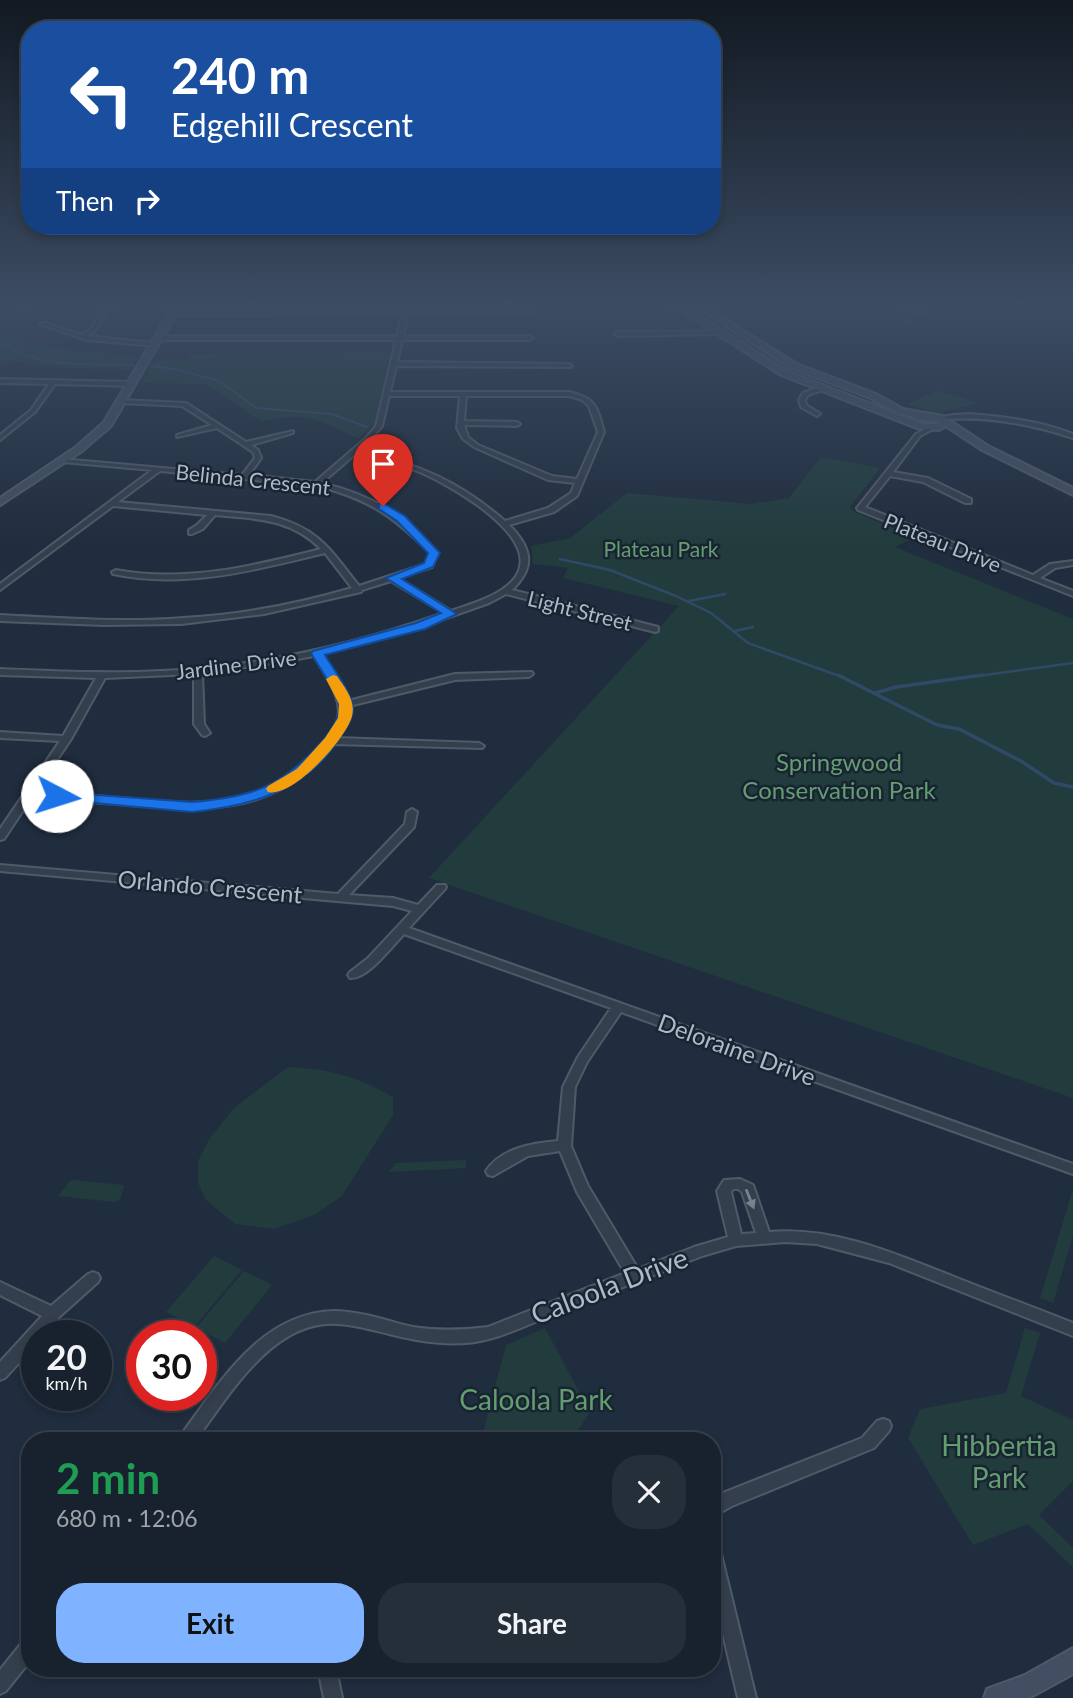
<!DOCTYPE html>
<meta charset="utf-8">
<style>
body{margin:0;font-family:Lato,sans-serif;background:#252f3a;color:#f1f3f6;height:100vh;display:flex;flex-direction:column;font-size:26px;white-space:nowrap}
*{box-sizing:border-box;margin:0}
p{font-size:23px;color:#9fa4aa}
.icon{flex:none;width:38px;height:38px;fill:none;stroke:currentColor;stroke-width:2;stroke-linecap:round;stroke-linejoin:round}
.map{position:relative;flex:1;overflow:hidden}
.sheet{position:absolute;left:21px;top:1432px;width:700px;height:245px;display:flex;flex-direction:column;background:#18222e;border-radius:28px;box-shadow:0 4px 10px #0003,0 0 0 2px #363f4a}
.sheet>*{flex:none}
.top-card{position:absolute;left:21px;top:21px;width:700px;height:214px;border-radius:28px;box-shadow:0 4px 10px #0003,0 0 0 2px #363f4a;background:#1a4fa0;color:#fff;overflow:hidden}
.speed{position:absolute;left:21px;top:1320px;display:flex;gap:14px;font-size:35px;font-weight:700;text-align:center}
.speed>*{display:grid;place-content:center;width:91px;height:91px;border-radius:50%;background:#18222e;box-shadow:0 4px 10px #0003,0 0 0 2px #363f4a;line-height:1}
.speed small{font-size:18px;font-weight:400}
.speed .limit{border:10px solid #d22;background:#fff;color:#111}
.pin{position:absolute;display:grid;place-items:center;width:60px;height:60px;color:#fff;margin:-72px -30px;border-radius:50% 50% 50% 0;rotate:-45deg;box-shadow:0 0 7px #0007}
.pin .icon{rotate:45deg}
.me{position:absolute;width:77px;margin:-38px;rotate:95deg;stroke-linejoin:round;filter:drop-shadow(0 0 5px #0008)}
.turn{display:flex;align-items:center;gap:24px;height:147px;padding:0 35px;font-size:32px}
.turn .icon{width:91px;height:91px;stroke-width:2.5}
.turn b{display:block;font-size:49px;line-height:60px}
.then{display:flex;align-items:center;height:66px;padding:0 35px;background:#0003;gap:14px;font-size:26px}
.round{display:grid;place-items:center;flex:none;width:74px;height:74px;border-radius:28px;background:#252f3a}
.head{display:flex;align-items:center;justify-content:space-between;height:119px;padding:0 35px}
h1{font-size:42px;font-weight:700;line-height:52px;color:#1e9e55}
.action{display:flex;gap:14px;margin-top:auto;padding:14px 35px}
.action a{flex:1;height:80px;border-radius:28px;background:#7fb3ff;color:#111;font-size:28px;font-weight:700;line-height:80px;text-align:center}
.action a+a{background:#252f3a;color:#f1f3f6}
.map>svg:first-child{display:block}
</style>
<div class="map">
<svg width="1073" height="1698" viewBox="0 0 1073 1698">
<rect width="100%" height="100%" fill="#202d3e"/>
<path fill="#223c3e" d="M0,332L49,347L137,357L132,370L69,368L9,361L0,368L4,361L0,360Z
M389,353L375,423L359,439C320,419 306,412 261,421L206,384L142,383L155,360H188L192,354Z
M938,390L978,403L936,414L908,404Z
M821,457L880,468L850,507L854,512L915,537L895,547L1073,619V1098L429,878L679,606L563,578L568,568L533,564L531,546L570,538L627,493L752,504L789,498Z
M288,1067C330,1069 356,1076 393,1097V1115L342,1196L314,1215L274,1229L235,1224L206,1200L198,1183V1161L210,1138L234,1108Z
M466,1160V1168L389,1172L396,1163Z
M75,1180L123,1185L124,1187L120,1199L115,1202L58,1196L70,1181Z
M1073,1189V1236L1053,1303L1040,1298Z
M214,1256L242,1270L194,1327L166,1312Z
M244,1271L272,1285L225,1343L196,1328Z
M545,1328L590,1412L572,1440H481L506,1345Z
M1025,1328L1040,1333L1021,1396L1073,1420V1481L1039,1515L1073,1548V1567L1028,1524L973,1545L908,1438L920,1409L1006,1393Z"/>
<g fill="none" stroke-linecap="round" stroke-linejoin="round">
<path stroke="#314967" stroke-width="2" d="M0,341C38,369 89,364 134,365
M151,366L175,369L219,381L256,408L332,414L367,427"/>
<path stroke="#314967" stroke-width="2.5" d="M560,559L610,570L676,596L711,613L748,643L842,677
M689,601L725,594
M735,631L753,627
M970,677L1073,663"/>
<path stroke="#314967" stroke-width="3.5" d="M838,675L937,725L959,729L1021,761L1054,783L1073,787
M875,693L896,687L983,675"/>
<g stroke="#4f5a68" stroke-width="4">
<path id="street" d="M22,304H28L23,310H19Z
M107,304H113L94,332L87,336L154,343L156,344V346L87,340L40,324L45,323L82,335L90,330Z
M404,304H410L408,311H532V313L530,314H408L403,336H530L533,338L530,340H402L397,362L569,364L572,366L571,367L396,366L390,392H569C596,398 597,407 604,432L577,496L554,512L509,525C532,548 536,567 512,590L658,627V631L655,632L506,594L489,603L421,627L322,654L340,682L348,701L455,674L532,672L533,674L529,677L455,680L349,706C349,719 344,728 337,738L479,743L484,746L482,748L333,744C318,762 302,778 281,789C231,816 171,808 117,804C89,802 60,800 32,797L4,839L0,840V829L60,741L0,738V732L63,736L96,678L0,675V669C54,671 107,674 161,671C258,667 353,645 444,613L391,581L362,590L361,592L264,614L181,624L104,625L0,621V615C61,618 122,623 183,618C240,615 297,604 352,588L325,553C256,570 184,589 113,574L112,572L116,570C185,583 254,566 321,549C290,518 256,519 215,515L203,529L192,534H189V530L197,525L207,515L113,506L0,590V584L152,470L63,462L60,460L61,459L242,475L255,458L253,452L217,428L177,437V435L212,425L182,406L122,403L120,402V400L186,403L246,442L293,431V433L251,445L258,450L261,458L249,475L315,482L366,438L376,426L396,340H158L155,338L158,336H397L402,314L173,315L171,314V312L403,311ZM389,396H460L457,428L463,439L474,447L548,480L575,483L571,493L548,508L505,521C460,482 416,462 358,452L370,440L382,426ZM466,396H569L576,398L582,400L589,406L598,432L577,479L552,476L478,445L468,437L464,425L517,426L520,424L517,422L464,421ZM354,455C375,459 397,463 417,471C447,483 547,538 514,579C499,597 472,603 451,611L398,578L432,567L438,553C405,515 371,495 322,483ZM160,471L317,486C369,499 393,516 430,553L426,564L359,586C330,549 318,528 271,516L118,502ZM314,656C341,699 354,718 311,757C293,773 275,786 253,794C211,808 163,802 121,798C92,796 64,794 36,791L71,739L105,678L194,674V724L202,735L205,736L210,733L204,724L202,673L275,663Z
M721,331L722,332L719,334L618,336L615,334L618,332Z
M746,335L748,336V338L730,341L727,339Z
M0,379L132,382L135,384L132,386L55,384L35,412L0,440V435L31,410L49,384L0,383Z
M820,387L822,388V390L808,395L805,400L806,405L819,413L820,414L817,416L801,407L799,400L803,393Z
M970,414C1005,417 1040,421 1073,434V438C1030,424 985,415 940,420L937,418L953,415Z
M931,426L934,428L933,429L920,436L893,472L928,478L971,499V503H965L923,482L890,476L865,507L1033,575L1050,564L1073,561V565L1055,568L1040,578L1073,591V596L858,510L857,508L916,434Z
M412,809L417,812L414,827L349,895L393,898L418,905L437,885H445L446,887L445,889L409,928L1073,1164V1174L621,1012L587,1062L575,1087L571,1146L588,1186L638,1269L694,1247L728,1237L717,1191L724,1180L740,1179L753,1185L769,1232C832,1226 894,1253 952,1276C992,1292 1033,1307 1073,1323V1336L889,1263L817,1244L785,1242L736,1246L702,1256C654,1275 606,1294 558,1312C536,1321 513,1333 489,1339C456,1348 421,1342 389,1334C373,1330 355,1325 337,1324C273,1320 229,1395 196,1440H179L181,1435C220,1382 261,1313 334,1311C344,1311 356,1313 366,1315C382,1318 398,1324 413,1327C439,1331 463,1330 488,1327L625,1273L577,1192L560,1151L528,1156L493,1176L488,1175L486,1171C501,1148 533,1143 558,1141L563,1087L578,1057L611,1008L404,934C392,946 367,980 350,978L348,975L350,972L368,958L412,911L393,906L0,871V865L338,894L405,824L407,812ZM733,1189H738L742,1192L756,1233L741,1234L731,1192Z
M93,1272L98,1274L100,1278L98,1282L58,1318L43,1335H37V1343L5,1378L0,1380V1362L42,1316L0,1295V1282L51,1306L88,1274Z
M883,1419L889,1421L891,1426L889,1431L874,1448L732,1506L712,1517V1499L720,1494L862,1438L877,1421Z
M712,1542L718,1544L720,1550L756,1698H738L712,1587Z
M30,1637V1661L6,1691L0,1694V1670L24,1640Z
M318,1668H336L342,1698H324Z"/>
</g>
<g stroke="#4f5a68" stroke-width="4">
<path id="secondary" d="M174,304H182L111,426L82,451L0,505V498L76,447L104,422Z
M671,304H680L787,371L923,424H937L940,422L913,419L912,416L897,413L870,398L791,368L692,304H701L797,364L876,394L903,409L943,416L988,446L1073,488V495L982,450L946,426L939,430L919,429L781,375Z
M1073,1648V1674L1029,1698H984L987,1689L1025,1675Z"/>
</g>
<use href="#street" fill="#343f4d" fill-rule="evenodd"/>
<use href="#secondary" fill="#424e61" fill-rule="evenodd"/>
</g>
<path fill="#354253" d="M898,305L929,326L911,328L896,316Z"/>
<path fill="#2b3643" d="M930,316L929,326L911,328L912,317Z"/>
<path fill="#3e4d60" stroke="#2b3643" stroke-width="2" d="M914,304L930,316L912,317L898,305Z"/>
<defs><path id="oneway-solid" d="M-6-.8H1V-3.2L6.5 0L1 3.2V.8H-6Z" transform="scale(1.75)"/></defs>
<use fill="#788391" href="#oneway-solid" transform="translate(750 1199) rotate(68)"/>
<linearGradient id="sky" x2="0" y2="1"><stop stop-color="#121922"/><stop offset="0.56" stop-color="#3c4c63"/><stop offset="1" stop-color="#3c4c63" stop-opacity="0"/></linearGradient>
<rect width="1073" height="542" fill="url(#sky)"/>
<path fill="#1a73e8" stroke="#114b97" stroke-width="2" d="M383,503L405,516L440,553L433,567L402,579L457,614L425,629L325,655C334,670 347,687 352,702C356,715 347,727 340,737C307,791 251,806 192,812L51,799L49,796L51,793L57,792L192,802C251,797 280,788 320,744C329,734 340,720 339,706C338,693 318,666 311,653L313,651L416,623L441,613L386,578L424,563L428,553L397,521L379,509V504Z"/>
<path fill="#f59e0b" d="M333,675L337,676C345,688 356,701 352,716C347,738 293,798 268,792L266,789L268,786L297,769L325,738L338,718L339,704L326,679Z"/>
<g text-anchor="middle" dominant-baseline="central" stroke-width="5" stroke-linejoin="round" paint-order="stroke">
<g font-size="21" fill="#afbac9" stroke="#192432">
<text transform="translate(253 479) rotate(6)">Belinda Crescent</text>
<text transform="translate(943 542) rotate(22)">Plateau Drive</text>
<text transform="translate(580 610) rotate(14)">Light Street</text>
<text transform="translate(236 664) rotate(-7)">Jardine Drive</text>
</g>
<g font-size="21" fill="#649d70" stroke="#192432">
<text x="661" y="548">Plateau Park</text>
</g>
<g font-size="24" fill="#649d70" stroke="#192432">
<text x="839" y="761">Springwood<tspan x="839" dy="28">Conservation Park</tspan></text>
</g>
<g font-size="24" fill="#afbac9" stroke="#192432">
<text transform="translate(210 886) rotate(5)">Orlando Crescent</text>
<text transform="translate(737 1049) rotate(20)">Deloraine Drive</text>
</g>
<g font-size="28" fill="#afbac9" stroke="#192432">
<text transform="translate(609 1285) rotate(-21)">Caloola Drive</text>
</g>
<g font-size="28" fill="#649d70" stroke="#192432">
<text x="536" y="1399">Caloola Park</text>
<text x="999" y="1445">Hibbertia<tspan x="999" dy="32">Park</tspan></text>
</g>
</g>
</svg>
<div class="speed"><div>20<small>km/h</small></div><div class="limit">30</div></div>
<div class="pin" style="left:383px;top:506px;background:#d93025"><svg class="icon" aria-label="arrive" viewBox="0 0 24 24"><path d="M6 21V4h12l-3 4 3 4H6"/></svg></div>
<svg class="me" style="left:57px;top:796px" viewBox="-20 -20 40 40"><circle r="19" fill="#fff"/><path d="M0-13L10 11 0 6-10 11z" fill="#1a73e8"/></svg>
<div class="top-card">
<div class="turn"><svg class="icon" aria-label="left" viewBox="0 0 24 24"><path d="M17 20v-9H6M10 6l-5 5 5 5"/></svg><div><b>240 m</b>Edgehill Crescent</div></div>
<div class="then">Then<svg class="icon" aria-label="right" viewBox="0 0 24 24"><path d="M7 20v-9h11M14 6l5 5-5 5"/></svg></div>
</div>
<section class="sheet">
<div class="head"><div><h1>2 min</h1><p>680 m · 12:06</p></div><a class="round"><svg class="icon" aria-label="close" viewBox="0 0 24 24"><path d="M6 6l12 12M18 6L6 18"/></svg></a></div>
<div class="action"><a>Exit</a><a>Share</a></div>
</section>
</div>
